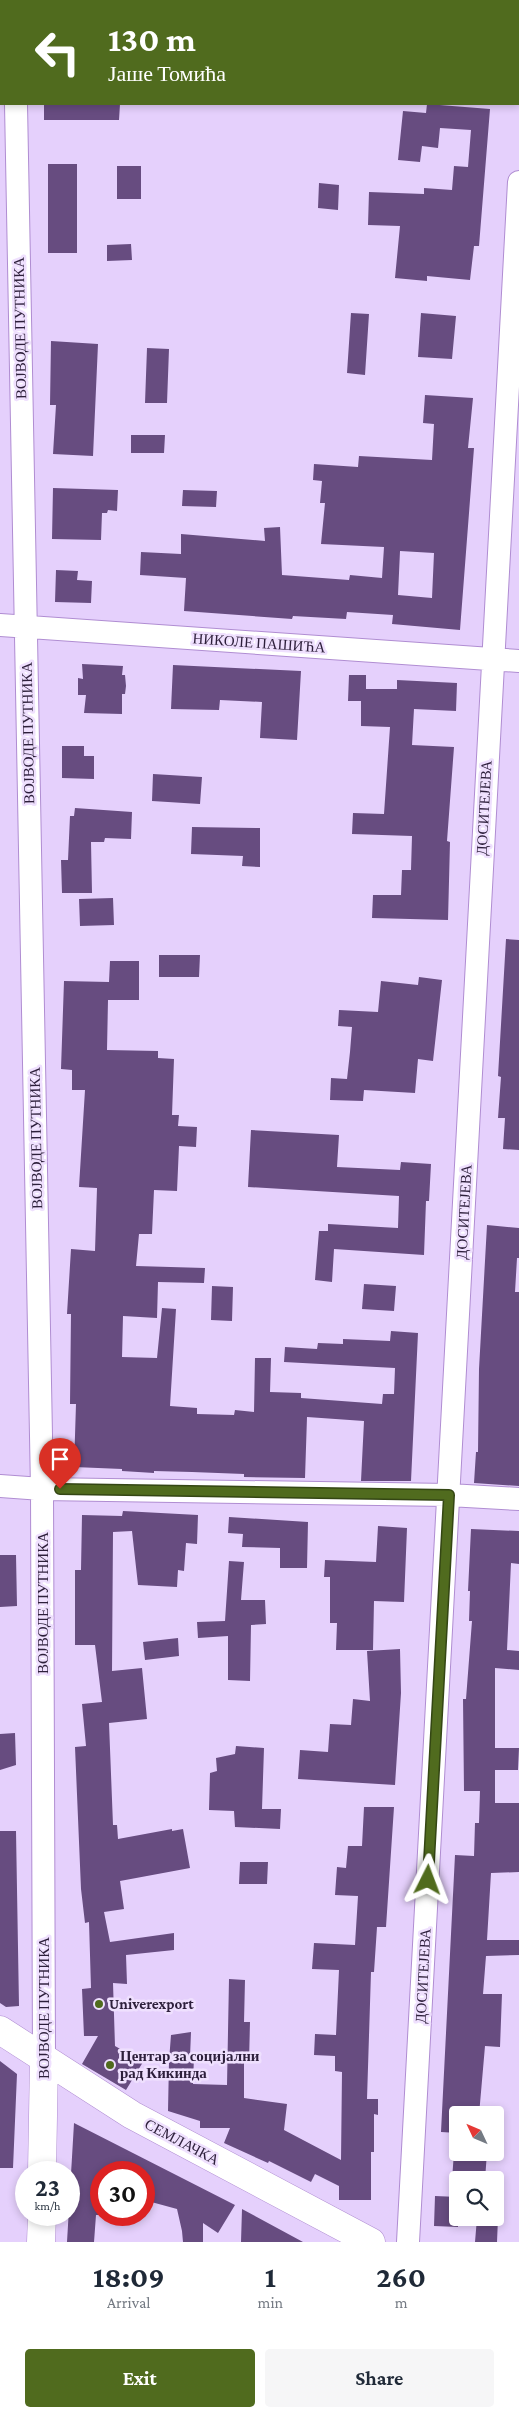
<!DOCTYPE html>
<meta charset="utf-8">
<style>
body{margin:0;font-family:"Crimson Pro",serif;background:#f6f6f7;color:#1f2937;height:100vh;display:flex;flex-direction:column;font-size:19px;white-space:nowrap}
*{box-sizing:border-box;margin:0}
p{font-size:16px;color:#747a83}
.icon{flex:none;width:28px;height:28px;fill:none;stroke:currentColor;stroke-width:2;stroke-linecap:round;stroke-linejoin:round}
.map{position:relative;height:2242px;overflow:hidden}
.details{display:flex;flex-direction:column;background:#fff;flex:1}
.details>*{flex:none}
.guide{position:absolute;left:0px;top:0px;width:520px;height:105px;box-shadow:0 2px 8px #0003;background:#506b1e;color:#fff;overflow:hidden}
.needle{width:32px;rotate:314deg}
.tools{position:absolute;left:449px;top:2106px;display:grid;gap:10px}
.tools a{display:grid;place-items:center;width:55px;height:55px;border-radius:5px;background:#fff;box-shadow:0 2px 8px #0003;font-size:25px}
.speed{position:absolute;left:15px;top:2161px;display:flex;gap:10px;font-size:25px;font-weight:700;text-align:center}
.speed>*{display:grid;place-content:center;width:65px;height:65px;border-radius:50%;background:#fff;box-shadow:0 2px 8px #0003;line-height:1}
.speed small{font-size:12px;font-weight:400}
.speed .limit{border:8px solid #d22;background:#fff;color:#111}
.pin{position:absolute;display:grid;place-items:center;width:42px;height:42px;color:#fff;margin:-51px -21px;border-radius:50% 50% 50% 0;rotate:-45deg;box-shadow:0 0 5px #0007}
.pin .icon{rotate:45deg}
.me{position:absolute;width:55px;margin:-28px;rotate:3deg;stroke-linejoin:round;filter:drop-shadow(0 0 4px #0008)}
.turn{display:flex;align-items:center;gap:18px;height:105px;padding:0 25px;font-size:22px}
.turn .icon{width:65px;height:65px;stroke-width:2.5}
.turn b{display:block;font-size:35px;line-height:42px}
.eta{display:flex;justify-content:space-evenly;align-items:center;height:85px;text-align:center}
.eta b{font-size:30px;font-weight:700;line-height:35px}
.button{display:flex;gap:10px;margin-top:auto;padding:10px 25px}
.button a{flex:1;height:58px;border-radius:5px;background:#506b1e;color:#fff;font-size:20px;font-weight:700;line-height:58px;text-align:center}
.button a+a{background:#f6f6f7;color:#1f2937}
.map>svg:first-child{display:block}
</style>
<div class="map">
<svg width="519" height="2242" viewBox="0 0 519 2242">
<rect width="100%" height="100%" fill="#e5d0fc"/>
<path fill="#674c80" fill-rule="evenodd" d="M44,104H120L119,120H44Z
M427,104L490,109L479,246H474L470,280L427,276V281L395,278L400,226L368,225L369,192L424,194V188L452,190L454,166L468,167L471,130L440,128L438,148L422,146L420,162L398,160L403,111L426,113Z
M48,164H77V253H48Z
M117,166H141V199H117Z
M319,183L339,185L338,210L318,208Z
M131,244L132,260L107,261V245Z
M351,313L369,314L365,375L347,373Z
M421,313L456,316L452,359L418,357Z
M51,341L98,344L93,456L53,454L56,405H50Z
M147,348L169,349L167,403H145Z
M425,395L473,398L468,448H474L460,630L392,624L393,615L347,612L346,619L293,616L292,619L184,611L186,578L140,575L141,552L181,554V534L265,541L264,528L280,527L282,575L349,580L350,575L382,578L384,547L321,544L325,503H320L322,481L313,480L314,464L358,467L359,456L432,460L434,424L423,423ZM400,551L434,553L432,598L398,595Z
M131,435H165L164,453H131Z
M53,488L118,490L117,511L108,510L107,513H102L101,540L52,539Z
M183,490L217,491L216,507L182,506Z
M56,570L78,571L77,580L92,581L91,603L55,602Z
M82,664L123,666L122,675H125L126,686L125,694H122V714L84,713L86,695H78V678L83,679Z
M173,665L301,671L297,740L260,738L262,702L220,700L219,710L171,709Z
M349,675H366V689H397V680L457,683L456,711L414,709L412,745L454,747L447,841L450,842L448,920L372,918L373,895H401L402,870H411L412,836L352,834L353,813L384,814L390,727L361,726V701H348Z
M62,746H84V756H94V779L62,778Z
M153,774L202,777L200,804L152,801Z
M75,808L132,812L131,839L105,838L104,842H91L92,893H62L61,860H68L70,816H74Z
M192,827L260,828V867L242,866L243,856L191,854Z
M113,898L114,925L80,926L79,899Z
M506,939L519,940V1150L503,1149L505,1118H498L501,1077L498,1076Z
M159,955H200L199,977H159Z
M110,961H139V1000H108L107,1050L158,1051V1058L174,1059L172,1115H179L178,1126L197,1127L196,1147L179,1146L177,1191L154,1190L152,1234H139L136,1266L205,1268L204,1283L158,1282L157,1318L123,1316L122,1357L157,1358L162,1308L176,1309L170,1406L197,1408V1414L234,1415L235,1410L254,1412L255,1358H271L270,1392L301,1393V1398L382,1404L383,1394H394L395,1368L284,1362L285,1347L317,1349L318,1343L343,1344V1339L390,1341L391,1331L418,1333L411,1481H361L364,1421L307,1417L305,1478L244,1477V1474L192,1472L154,1471V1473L122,1471V1469L74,1467L76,1404H70L71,1314H67L71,1249L95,1251L97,1188L79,1187L85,1090H72V1070L61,1069L64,981L109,982Z
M419,977L442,980L433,1061L418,1059L415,1093L364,1090L363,1101L330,1100L331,1078L347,1079L350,1052L352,1027L338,1026L339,1010L378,1012L381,981L418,985Z
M251,1130L339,1135L337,1167L400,1170L401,1162L431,1164L429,1201H426L424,1255L334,1249L332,1282L315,1280L319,1231H328V1224L398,1228L399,1196L248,1187Z
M487,1225L519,1228V1258H517L515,1292H519V1486L474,1483L476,1452H478L479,1369Z
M364,1284L396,1286L394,1311L362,1309Z
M212,1286L233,1287L232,1321L211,1320Z
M123,1511L198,1515L197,1544L186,1543L184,1571L178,1570L177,1587L138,1585L132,1531L113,1532L112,1671L142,1668L147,1719L109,1723L113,1825H117L118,1839L172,1829V1831L183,1829L190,1868L120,1881L124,1909L104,1912L110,1942L174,1933V1950L126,1955L127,1984L113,1983L115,2046L143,2062L126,2090L82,2064L98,2036H84L82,1989L91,1988L89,1922L85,1923L81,1889L75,1747L86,1746L82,1704L102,1702L95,1645H75V1570H81L82,1515L122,1516Z
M229,1517L308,1522L307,1568H280V1548L242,1547L243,1534L228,1533Z
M378,1526L407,1528L404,1602L374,1601L373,1650H336L337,1623H330V1577H324L325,1560L376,1562Z
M471,1529L519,1531V1564L511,1563L507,1650L519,1651V1670L495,1668V1748H519L518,1770H495V1803H519V1872L491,1873L487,1940H519V1955L486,1956L483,1994H502L500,2047L485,2046L479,2115H458V2133L441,2132L455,1855L474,1856L475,1823H479L480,1791H464L463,1699H466L472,1621H469L470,1591H468Z
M0,1555H16L17,1606L0,1607Z
M229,1561L244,1562L241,1600H265L266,1624L251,1625L250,1681L228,1680V1636L198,1638L197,1622L225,1621Z
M178,1638L179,1656L145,1660L143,1642Z
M400,1649L401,1693L395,1785L298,1779L300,1750L328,1752L330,1724L351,1725L353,1699L370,1701L367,1651Z
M15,1733L16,1765L0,1770V1734Z
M236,1746L264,1748L262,1809H281L280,1829L235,1827L234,1811L209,1810L210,1773L217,1771L216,1758L235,1754Z
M364,1807H394L386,1927H377L374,1972H371L367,2099H378V2115L374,2114V2152H371V2200H339V2186L315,2174L311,2182L269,2161L268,2163L224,2143L230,2128H200V2121L168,2111L169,2061L171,2035L191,2032L190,2057L194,2056L193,2084L227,2085L229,1979L245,1980L244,2022H250L249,2062H244V2098L287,2104L284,2130L341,2160L342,2072L335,2071V2056L314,2055L315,2034L336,2035L339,1970L312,1969L314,1943L355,1945L358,1896L335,1895L337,1867L346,1868L348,1846H362Z
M0,1831H16L19,2006L6,2007L0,2003Z
M240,1862H268L267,1884H239Z
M0,2061L17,2074L13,2168H0Z
M74,2123L235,2205L218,2233L203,2223V2242H183L182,2231L177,2209L144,2200V2172H101V2215H96L94,2242H67Z
M454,2152H487L485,2180H452Z
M435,2196L458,2197V2227L434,2226Z
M242,2209L303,2242H241Z
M477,2218H498L497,2242H475Z"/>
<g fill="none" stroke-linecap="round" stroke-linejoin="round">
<g stroke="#b08dd2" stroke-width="24">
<path id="street" d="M14,0V1
M16,104L42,1489L44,2060
M0,625L519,661
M0,1486L42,1489L449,1495L519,1499
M408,2242L519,182"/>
</g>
<g stroke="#b08dd2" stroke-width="29">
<path id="secondary" d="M0,2030L132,2115L371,2242
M42,2172L44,2060
M41,2242L42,2215"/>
</g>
<use href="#street" stroke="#fff" stroke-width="22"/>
<use href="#secondary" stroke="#fff" stroke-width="28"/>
</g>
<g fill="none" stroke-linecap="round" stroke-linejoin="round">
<g stroke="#344614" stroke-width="12">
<path id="route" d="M60,1489L449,1495L428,1880"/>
</g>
<use href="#route" stroke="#506b1e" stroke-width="9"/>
</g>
<g fill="#506b1e" stroke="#efe0fe" stroke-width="2">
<circle cx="99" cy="2004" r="5"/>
<circle cx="110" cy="2065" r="5"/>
</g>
<g text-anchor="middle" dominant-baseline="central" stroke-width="5" stroke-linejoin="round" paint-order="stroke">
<g font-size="15" fill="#2d1f3b" stroke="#efe0fe">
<text transform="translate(20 328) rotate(-91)">ВОЈВОДЕ ПУТНИКА</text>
<text transform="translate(259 643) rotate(4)">НИКОЛЕ ПАШИЋА</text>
<text transform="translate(28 733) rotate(-91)">ВОЈВОДЕ ПУТНИКА</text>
<text transform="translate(484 808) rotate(-87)">ДОСИТЕЈЕВА</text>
<text transform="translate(36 1138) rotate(-91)">ВОЈВОДЕ ПУТНИКА</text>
<text transform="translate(464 1212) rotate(-87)">ДОСИТЕЈЕВА</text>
<text transform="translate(43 1603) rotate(-90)">ВОЈВОДЕ ПУТНИКА</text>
<text transform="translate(423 1976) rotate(-87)">ДОСИТЕЈЕВА</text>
<text transform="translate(44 2008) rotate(-90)">ВОЈВОДЕ ПУТНИКА</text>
<text transform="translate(182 2142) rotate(28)">СЕМЛАЧКА</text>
</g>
<g font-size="15" font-weight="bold" fill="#2d1f3b" stroke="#efe0fe" text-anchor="start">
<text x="109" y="2004">Univerexport</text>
<text x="120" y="2056">Центар за социјални<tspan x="120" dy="17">рад Кикинда</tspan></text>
</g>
</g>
</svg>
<div class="tools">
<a><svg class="needle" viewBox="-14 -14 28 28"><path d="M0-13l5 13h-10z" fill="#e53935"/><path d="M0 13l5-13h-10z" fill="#747a83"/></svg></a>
<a><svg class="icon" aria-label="search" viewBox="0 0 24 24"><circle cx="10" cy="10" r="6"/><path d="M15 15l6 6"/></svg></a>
</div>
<div class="speed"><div>23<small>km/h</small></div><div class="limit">30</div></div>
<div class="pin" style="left:60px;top:1489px;background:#d93025"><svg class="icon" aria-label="arrive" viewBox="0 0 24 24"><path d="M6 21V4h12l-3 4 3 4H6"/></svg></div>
<svg class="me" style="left:428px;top:1880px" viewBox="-20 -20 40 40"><path d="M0-17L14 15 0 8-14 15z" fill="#506b1e" stroke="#fff" stroke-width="4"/></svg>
<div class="guide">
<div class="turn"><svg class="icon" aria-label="left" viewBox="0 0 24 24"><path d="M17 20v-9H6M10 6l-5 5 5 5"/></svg><div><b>130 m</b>Јаше Томића</div></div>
</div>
</div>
<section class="details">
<div class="eta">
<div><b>18:09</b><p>Arrival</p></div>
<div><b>1</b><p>min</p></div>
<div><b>260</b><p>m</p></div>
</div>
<div class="button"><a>Exit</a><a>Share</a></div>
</section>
